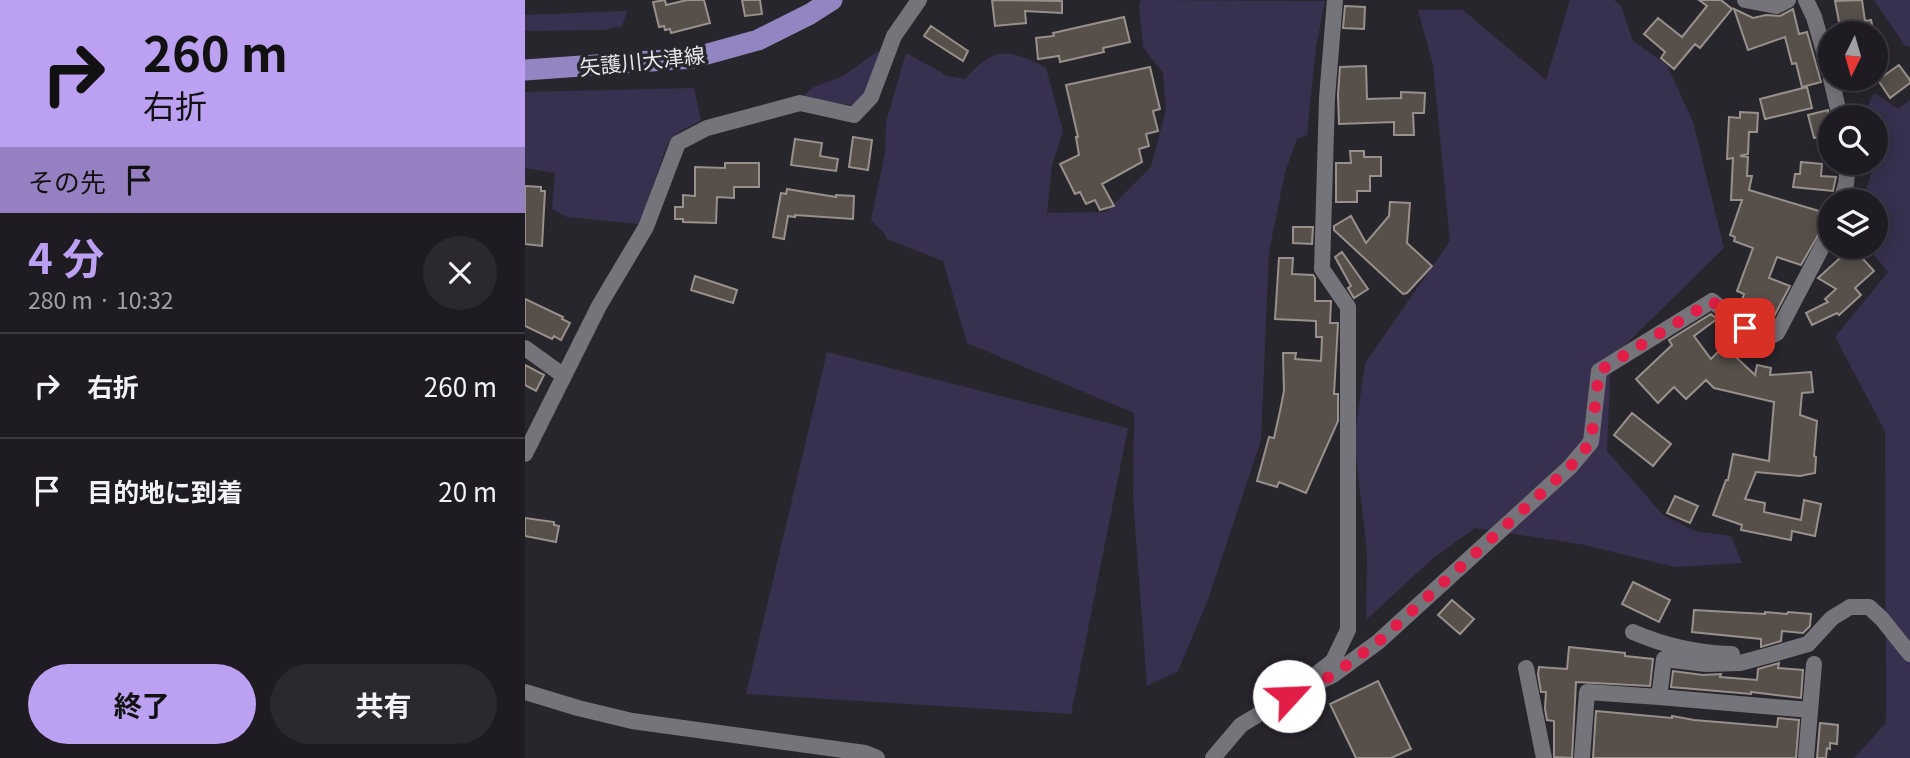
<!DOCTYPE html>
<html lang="ja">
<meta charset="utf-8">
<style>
body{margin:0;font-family:Georgia,"Noto Sans JP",serif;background:#2b292f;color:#f1f3f6;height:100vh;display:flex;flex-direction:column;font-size:26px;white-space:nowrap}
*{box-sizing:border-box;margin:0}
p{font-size:23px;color:#a1a1a5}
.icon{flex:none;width:38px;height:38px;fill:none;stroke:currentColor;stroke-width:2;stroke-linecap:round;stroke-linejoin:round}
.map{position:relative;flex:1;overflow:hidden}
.panel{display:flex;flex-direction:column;background:#1e1c22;width:525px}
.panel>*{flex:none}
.guide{background:#bca0f2;color:#111;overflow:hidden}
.needle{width:46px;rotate:185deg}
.buttons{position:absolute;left:1293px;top:21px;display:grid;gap:14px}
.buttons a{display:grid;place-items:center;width:70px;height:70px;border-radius:50%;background:#1e1c22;box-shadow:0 4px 18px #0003,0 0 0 2px #3c3a40;font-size:35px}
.pin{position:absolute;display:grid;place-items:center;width:60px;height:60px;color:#fff;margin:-30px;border-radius:14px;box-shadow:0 4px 10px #0006}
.me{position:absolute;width:77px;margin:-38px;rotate:65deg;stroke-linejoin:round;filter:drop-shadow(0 0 5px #0008)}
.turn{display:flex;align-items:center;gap:24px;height:147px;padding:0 28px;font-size:32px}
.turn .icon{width:91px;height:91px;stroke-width:2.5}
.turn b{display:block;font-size:49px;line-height:60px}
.then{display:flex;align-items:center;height:66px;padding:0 28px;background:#0003;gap:14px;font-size:26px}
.round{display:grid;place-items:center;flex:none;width:74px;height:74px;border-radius:37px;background:#2b292f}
.head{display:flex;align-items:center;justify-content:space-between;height:119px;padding:0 28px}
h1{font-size:42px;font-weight:700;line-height:52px;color:#bca0f2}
.cta{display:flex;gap:14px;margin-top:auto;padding:14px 28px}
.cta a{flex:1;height:80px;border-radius:42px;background:#bca0f2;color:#111;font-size:28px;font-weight:700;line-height:80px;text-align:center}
.cta a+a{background:#2b292f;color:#f1f3f6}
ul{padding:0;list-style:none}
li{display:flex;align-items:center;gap:21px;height:105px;padding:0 28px;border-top:2px solid #3c3a40}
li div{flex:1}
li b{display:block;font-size:26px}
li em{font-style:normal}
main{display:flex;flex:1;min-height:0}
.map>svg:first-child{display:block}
</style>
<main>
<section class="panel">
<div class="guide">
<div class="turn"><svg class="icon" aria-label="right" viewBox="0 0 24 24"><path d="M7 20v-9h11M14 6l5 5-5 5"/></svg><div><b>260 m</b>右折</div></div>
<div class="then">その先<svg class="icon" aria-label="arrive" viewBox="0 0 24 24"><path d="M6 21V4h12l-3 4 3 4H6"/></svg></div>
</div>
<div class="head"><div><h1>4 分</h1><p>280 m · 10:32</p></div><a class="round"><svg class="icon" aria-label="close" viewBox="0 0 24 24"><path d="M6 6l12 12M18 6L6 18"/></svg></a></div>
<ul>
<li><svg class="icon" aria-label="right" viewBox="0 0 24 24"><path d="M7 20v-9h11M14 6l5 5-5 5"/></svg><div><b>右折</b></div><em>260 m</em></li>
<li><svg class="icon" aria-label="arrive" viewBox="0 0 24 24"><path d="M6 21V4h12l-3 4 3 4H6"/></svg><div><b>目的地に到着</b></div><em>20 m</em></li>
</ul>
<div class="cta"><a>終了</a><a>共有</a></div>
</section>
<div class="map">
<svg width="1385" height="758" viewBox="0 0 1385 758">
<rect width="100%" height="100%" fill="#28262d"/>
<path fill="#37304e" d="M616,0L800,1L791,47L782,135L772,139L760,172L744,252L736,440L682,602L653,671L622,686L608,498L609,413L442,343L418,261L362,239L359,233L346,220L360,153L361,122L381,53L423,76L440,79C471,45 483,49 521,68L538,131L527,165L522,213L581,212L626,167L641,109L638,73L618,47L614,5Z
M1045,0H1089L1096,6L1108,41L1142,65L1168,122L1199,248L1086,359L1082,451L1138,515L1170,531L1206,536L1217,563L1150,567L1055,544L950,528L906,560L841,620L842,551L829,440L840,363L925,241L908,65L893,10H938L1021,80Z
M1349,0H1385V47L1380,46Z
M102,11L97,26L78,30L0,31V15Z
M353,51L355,55L342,92L328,105L281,100L280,94L289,87L318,76Z
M169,88L176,121L155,131L143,143L114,224L42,217L27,209L30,173L0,168V92Z
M1349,93L1373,109L1385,100V758H1329L1361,723L1360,431L1310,337L1363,272L1342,247H1351V201H1338L1346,173L1344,163H1351V117H1337Z
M302,352L603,428L546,714L221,694Z"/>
<path fill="#564f4a" stroke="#98918b" stroke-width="2" d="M140,0L141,5L162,0H179L185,23L146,33L145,29L140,30L139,26L134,27L128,2Z
M217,0H235L237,14L220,16Z
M467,0L537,1V13L500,11L501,23L470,26Z
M1174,0H1196L1207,9L1175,48L1170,44L1149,69L1136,58L1140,52L1119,34L1133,18L1157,37L1182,6Z
M1337,0L1340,21L1346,20L1349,33H1310V28L1315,27L1310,1Z
M820,6L840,7L839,29L818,28Z
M1209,9L1228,18L1241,15L1255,16L1268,9L1274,34L1282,32L1296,82L1277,87L1271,63L1267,64L1260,37L1223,50Z
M599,17L605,42L578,48L579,52L535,62L534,56L513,59L511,38L529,36L528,33Z
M406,26L443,51L438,61L399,36Z
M1374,65L1385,80V83L1365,98L1353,80Z
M841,66L842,99L876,98V92L900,93L899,113H888L889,135H869V122L814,124L813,95L815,67Z
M625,67L635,109L628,111L633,131L621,134L624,146L614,149L617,162L577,184L589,206L575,210L570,200L561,204L555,192L550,194L535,164L554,155L551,137H553L541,85Z
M1282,87L1287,108L1240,119L1235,99Z
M1303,110L1306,134L1289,138L1283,115Z
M1215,112L1233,113L1232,132H1224L1223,154L1215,156L1223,157L1222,176H1227L1224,190L1294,211L1293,215L1303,218L1276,265L1252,257L1244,278L1265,286L1245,324L1225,317L1226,314L1214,309L1219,294L1212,291L1228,248L1209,241L1210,237L1205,235L1217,200H1206L1208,158L1202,159L1204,117L1215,118Z
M328,137L347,140L343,170L324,167Z
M270,139L297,143L295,156L313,159L311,171L266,165Z
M825,151H839V157H856V176H845V191H832V202H811V163H826Z
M1276,162L1297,164L1296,176L1311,177L1308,191L1268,187L1270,174H1275Z
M200,163H234V187H209V198L192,197L191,223L158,222V219H150V207H158V195L170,196V167L200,168Z
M0,186L16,187V191H20L17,246L0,244Z
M262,189L311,197V195L329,196L328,219L270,215V217L263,216L259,239L248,237L256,193L261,194Z
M865,202L885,203L882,243L907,266L882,293L878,294L809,230V226L826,216L841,243L864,216Z
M768,227H788L787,244L768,243Z
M1327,247L1349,271L1330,288L1336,295L1314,315L1312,313L1287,325L1281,313L1303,302L1300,299L1311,289L1293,278Z
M817,252L843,289L829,298L823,288L826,286L810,257Z
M754,258H768L767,274L788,275L790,278V301H806L805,323H813L809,394H813V421L781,493L754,482L752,487L732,481L744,437L749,438L755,411L759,391L758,353H771L770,359L796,361L797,337H791V321L750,319Z
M170,276L212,290L208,303L166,290Z
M0,299L38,317L37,319L45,323L36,340L29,336L27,339L0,326Z
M1186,314L1192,319L1169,336L1186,359L1199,346L1230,375L1232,365L1246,368L1245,375L1286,372L1288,392L1277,393L1275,415L1292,421L1289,456L1291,457L1290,473L1275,476L1231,472L1220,499L1240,503L1239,512L1276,520L1279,500L1296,504L1290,536L1267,531L1266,540L1216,530L1217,525L1188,515L1201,480H1203L1208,454L1244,461L1249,402L1189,388L1181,380L1161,399L1149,387L1133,403L1111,379L1147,345L1144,340Z
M0,365L19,375L11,391L0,385Z
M1107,413L1146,444L1128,466L1089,435Z
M1150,496L1173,506L1165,523L1142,513Z
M0,518L29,522V525L34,526L31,542L0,536Z
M1108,582L1145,600L1134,622L1097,604Z
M927,600L949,619L935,634L913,615Z
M1169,610L1240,614V612L1262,614L1263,612L1286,614L1285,626L1278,633L1257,631L1256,641L1236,647V639L1167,632Z
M1044,647L1100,653V656L1128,659L1125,686L1051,682L1047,758L1029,757V721L1022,720L1020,709L1021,692H1016L1013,674L1014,667L1042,669Z
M1254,663L1253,668L1278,670L1276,698L1226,692V694L1146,687L1148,671L1178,675L1196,674L1195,677L1232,680L1233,669Z
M853,681L886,749L866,758H831L805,704Z
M1071,711L1147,718V716L1169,720L1252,727L1253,718L1274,720L1271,758H1068Z
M1295,723L1313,725L1312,744L1305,743V749L1302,748L1301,758H1292Z"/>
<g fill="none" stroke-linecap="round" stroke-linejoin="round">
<path stroke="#75747b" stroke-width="16" d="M1220,0L1251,6L1263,0
M1281,0L1289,17L1306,76
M1306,79L1315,117
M1316,201L1321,184L1323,163
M0,348L39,376
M0,454L74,306L121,227L153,143L182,128L275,103L329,115L346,97L369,36L394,0
M1108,632C1140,646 1171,653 1207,654
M1001,668L1019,758
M785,679L808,661L823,630V307L797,269L802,98L810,0
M0,692L53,708L107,721L340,753L352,758
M1134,697L1285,710
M688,758L716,725L764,696L808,675L853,642L1045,467L1066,442L1074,371L1187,301L1237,341L1252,333L1306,230
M1057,758L1062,692L1134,697L1139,659L1181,664L1215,663L1245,655L1283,644L1307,618L1325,607H1344L1357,619L1385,654
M1281,758L1289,664"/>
<path stroke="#9385c1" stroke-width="21" d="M0,70L168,58L233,40L285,14L307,0"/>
</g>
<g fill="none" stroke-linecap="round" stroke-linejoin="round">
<path stroke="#e11d48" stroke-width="12" stroke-dasharray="0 21.6" d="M764,696L808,675L853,642L1045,467L1066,442L1074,371L1187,301L1220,328"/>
</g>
<g text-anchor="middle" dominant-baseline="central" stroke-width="7" stroke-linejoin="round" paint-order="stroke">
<g font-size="21" fill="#e7e6eb" stroke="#28262d">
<text transform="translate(117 60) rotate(-6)">矢護川大津線</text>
</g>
</g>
</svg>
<div class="buttons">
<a><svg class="needle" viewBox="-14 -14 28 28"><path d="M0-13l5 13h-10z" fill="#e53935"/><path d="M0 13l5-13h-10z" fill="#a1a1a5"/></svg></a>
<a><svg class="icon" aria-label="search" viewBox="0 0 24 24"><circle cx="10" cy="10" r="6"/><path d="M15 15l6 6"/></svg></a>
<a><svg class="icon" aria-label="layers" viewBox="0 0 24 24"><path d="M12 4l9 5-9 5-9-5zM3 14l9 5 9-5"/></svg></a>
</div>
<div class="pin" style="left:1220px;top:328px;background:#d93025"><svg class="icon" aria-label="arrive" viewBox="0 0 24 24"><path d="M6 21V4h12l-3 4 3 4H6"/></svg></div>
<svg class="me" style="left:764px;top:696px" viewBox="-20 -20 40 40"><circle r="19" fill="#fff"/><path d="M0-13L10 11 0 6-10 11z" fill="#e11d48"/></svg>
</div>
</main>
